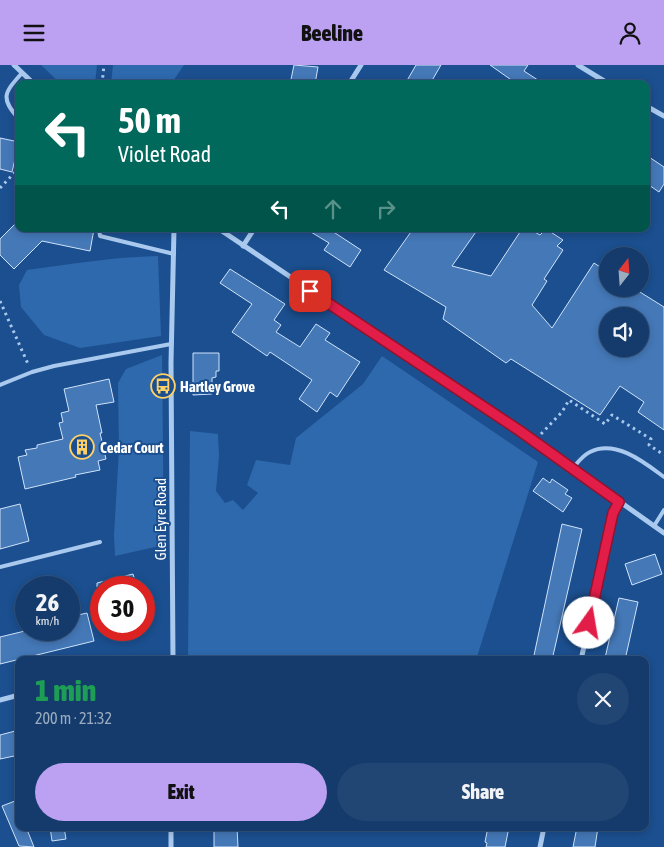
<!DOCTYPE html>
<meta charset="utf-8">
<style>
body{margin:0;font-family:"Asap Condensed",sans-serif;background:#214673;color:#f1f3f6;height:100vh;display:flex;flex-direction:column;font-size:19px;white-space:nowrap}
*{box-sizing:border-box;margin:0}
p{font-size:16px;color:#9dadc1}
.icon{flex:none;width:28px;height:28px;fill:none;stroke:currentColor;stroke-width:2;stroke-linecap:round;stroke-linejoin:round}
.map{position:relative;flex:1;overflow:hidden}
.details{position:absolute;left:15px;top:591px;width:634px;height:175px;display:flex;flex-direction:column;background:#143b6b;border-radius:10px;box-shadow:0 2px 8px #0003,0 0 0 1px #33557e}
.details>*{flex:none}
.top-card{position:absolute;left:15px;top:15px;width:635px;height:152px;border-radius:10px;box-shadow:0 2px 8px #0003,0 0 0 1px #33557e;background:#00695c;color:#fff;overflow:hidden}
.needle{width:32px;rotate:17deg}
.fabs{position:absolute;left:599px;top:182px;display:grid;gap:10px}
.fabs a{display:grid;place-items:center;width:50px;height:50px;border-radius:50%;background:#143b6b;box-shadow:0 2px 8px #0003,0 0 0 1px #33557e;font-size:25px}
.speed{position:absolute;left:15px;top:511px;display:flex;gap:10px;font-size:25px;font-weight:700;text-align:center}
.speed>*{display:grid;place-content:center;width:65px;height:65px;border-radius:50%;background:#143b6b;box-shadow:0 2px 8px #0003,0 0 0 1px #33557e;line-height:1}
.speed small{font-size:12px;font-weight:400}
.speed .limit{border:8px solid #d22;background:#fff;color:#111}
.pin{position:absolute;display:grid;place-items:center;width:42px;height:42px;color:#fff;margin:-21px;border-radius:10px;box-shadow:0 2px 8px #0006}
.me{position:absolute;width:55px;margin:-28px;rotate:13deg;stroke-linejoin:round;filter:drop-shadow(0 0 4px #0008)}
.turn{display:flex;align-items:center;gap:18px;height:105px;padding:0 20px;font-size:22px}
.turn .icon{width:65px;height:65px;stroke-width:2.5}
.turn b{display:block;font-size:35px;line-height:42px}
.lanes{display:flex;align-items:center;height:48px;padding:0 20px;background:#0003;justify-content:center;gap:25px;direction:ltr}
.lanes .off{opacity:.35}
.round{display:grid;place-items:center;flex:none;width:52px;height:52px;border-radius:26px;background:#214673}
.overview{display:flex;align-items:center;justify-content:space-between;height:85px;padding:0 20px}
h1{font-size:30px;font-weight:800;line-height:38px;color:#1e9e55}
.primary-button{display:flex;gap:10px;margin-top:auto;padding:10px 20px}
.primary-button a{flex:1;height:58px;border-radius:30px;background:#bca0f2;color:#111;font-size:20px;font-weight:800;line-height:58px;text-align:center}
.primary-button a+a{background:#214673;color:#f1f3f6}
header{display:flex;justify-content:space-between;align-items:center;height:65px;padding:0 20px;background:#bca0f2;color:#111;font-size:22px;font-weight:800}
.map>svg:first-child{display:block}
</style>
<header><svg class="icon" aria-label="menu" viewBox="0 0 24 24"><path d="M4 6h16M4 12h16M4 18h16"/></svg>Beeline<svg class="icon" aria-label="person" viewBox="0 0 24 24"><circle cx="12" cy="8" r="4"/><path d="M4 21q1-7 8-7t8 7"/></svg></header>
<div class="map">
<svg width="664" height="782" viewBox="0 0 664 782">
<rect width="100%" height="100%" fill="#1b4f8f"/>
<path fill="#2e69ad" d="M41,0H97L95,19H61Z
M113,0H184L171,19H111Z
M158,191L161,271L80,283L44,270L21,242L19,220L27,205C71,199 113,192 158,191Z
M162,290L164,480L115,491L114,470L119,384L118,318L126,304Z
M382,291L538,397L476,595H188L190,366L218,369L219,391L216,426L225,438L233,435L243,445L258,428L247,420L256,395L290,400L296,373L363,319Z"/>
<path fill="#4478b7" stroke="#cfe3fa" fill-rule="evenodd" d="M294,0L318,2L315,19H290Z
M416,0H441L430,19H405Z
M490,0H528L524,6L544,19H517Z
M0,73L19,77L12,107L0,104Z
M646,90L664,102V119L659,127L646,118Z
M19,155V164H94L90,186L42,176L14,204L0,190V174Z
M306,164H329L361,185L350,202L324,185L329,178Z
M413,164H478L452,201L491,211L522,164H529L540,170L546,164L563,175L557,181L563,185L544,214L547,216L532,240L552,263L594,198L608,207V224H635L664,242V365L638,347L644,337L620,321L600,350L511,294L506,298L443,254L446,242L384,205ZM608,251H640V284H608Z
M230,204L285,239L274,255L281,260L276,267L300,282L316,259L330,268L325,275L360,297L337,332L330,327L317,347L299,334L312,315L270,287L267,291L232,267L252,239L220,218Z
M193,288H219V306H216V312L212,313V329L193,330Z
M109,314L114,337L96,340L102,368H100L106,394L98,396L100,405L75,410L76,412L25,424L18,392L27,390L25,385L37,383V380L63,374L59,358L63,357L61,348L69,346L64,324Z
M543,413L550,418L552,414L568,425L565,429L572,433L563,447L533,426Z
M20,439L29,476L0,484V444Z
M562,459L582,464L552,595H533Z
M655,489L662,509L632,520L625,499Z
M133,509L137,522H97V518Z
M619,533L638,537L625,595H612L605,593Z
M87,548L94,576L0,599V572L29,565H72L69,552Z
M19,665V690L0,694V670Z
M15,736L19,745V762H26L34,782L19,781L2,741Z
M50,762H64L66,774L52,776Z
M214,762H237L238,782H214Z
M488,762H509L505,782H486L487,778L485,777Z
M577,762H598L595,782H573Z"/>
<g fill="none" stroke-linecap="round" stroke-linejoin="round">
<path stroke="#a9c9ee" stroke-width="3" stroke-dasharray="2.5 4" stroke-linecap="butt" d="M102,19L104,0
M0,123L19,103
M0,236L28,299
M541,369L562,347L569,335L605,359L612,350L651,374L649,380L664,390"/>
<path stroke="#a9c9ee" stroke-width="4" d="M19,54C0,33 4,28 22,8
M99,164L100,171L174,189
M0,320L32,307L54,301L171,279
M573,403C578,397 583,390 590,387C616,374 645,398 664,412
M654,461L664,445
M0,502L100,477"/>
<path stroke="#a9c9ee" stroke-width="5" d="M14,0L34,19
M578,0L609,19
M349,19L361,0
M646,41L664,51
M219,164L520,366L664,468
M243,181L254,164
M162,595L173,593
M173,595L171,298L174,164
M581,595L613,448L619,437
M0,635L19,630
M171,782V762
M540,782L544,762"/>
</g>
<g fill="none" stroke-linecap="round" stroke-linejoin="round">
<g stroke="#92132f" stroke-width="12">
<path id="route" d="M310,226L520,366L619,437L613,448L589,558"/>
</g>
<use href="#route" stroke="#e11d48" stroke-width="9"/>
</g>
<defs>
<g id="bus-ring" transform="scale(1.25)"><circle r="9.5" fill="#1b4f8f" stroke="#ffd166" stroke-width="1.5"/><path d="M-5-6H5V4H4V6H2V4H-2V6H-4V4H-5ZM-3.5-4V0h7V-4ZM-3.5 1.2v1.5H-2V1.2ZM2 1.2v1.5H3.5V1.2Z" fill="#ffd166"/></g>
<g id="building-ring" transform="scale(1.25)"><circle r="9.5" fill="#1b4f8f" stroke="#ffd166" stroke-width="1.5"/><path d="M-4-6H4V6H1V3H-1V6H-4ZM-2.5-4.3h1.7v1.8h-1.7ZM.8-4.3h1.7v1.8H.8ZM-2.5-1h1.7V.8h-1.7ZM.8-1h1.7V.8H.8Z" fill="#ffd166"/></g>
</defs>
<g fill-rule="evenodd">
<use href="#bus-ring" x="163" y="321"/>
<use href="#building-ring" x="82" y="382"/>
</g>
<g text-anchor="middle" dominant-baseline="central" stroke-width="4" stroke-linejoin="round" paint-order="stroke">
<g font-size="15" font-weight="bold" fill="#fff" stroke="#1b4f8f" text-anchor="start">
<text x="180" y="321">Hartley Grove</text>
<text x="100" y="382">Cedar Court</text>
</g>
<g font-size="15" fill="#fff" stroke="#1b4f8f">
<text transform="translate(160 454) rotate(-90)">Glen Eyre Road</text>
</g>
</g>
</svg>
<div class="fabs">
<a><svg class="needle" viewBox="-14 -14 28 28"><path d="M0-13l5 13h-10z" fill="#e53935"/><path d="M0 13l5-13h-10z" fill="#9dadc1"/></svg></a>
<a><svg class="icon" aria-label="sound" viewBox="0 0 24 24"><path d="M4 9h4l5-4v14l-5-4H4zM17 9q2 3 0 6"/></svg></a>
</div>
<div class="speed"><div>26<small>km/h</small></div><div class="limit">30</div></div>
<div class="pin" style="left:310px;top:226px;background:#d93025"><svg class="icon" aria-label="arrive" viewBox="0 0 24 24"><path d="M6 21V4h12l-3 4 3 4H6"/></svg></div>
<svg class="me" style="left:589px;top:558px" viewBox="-20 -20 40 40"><circle r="19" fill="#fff"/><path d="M0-13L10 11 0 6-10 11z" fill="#e11d48"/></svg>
<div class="top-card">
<div class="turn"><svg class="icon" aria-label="left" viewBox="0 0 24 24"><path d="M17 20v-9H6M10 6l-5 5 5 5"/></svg><div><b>50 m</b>Violet Road</div></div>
<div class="lanes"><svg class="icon" aria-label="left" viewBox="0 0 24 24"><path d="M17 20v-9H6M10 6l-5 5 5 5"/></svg><svg class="icon off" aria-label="ahead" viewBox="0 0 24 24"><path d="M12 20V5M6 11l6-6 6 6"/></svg><svg class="icon off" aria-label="right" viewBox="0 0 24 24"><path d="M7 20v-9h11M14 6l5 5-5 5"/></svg></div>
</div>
<section class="details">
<div class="overview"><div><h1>1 min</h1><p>200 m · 21:32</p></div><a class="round"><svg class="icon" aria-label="close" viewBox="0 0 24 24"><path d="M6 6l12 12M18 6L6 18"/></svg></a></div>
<div class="primary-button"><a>Exit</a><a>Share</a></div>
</section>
</div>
